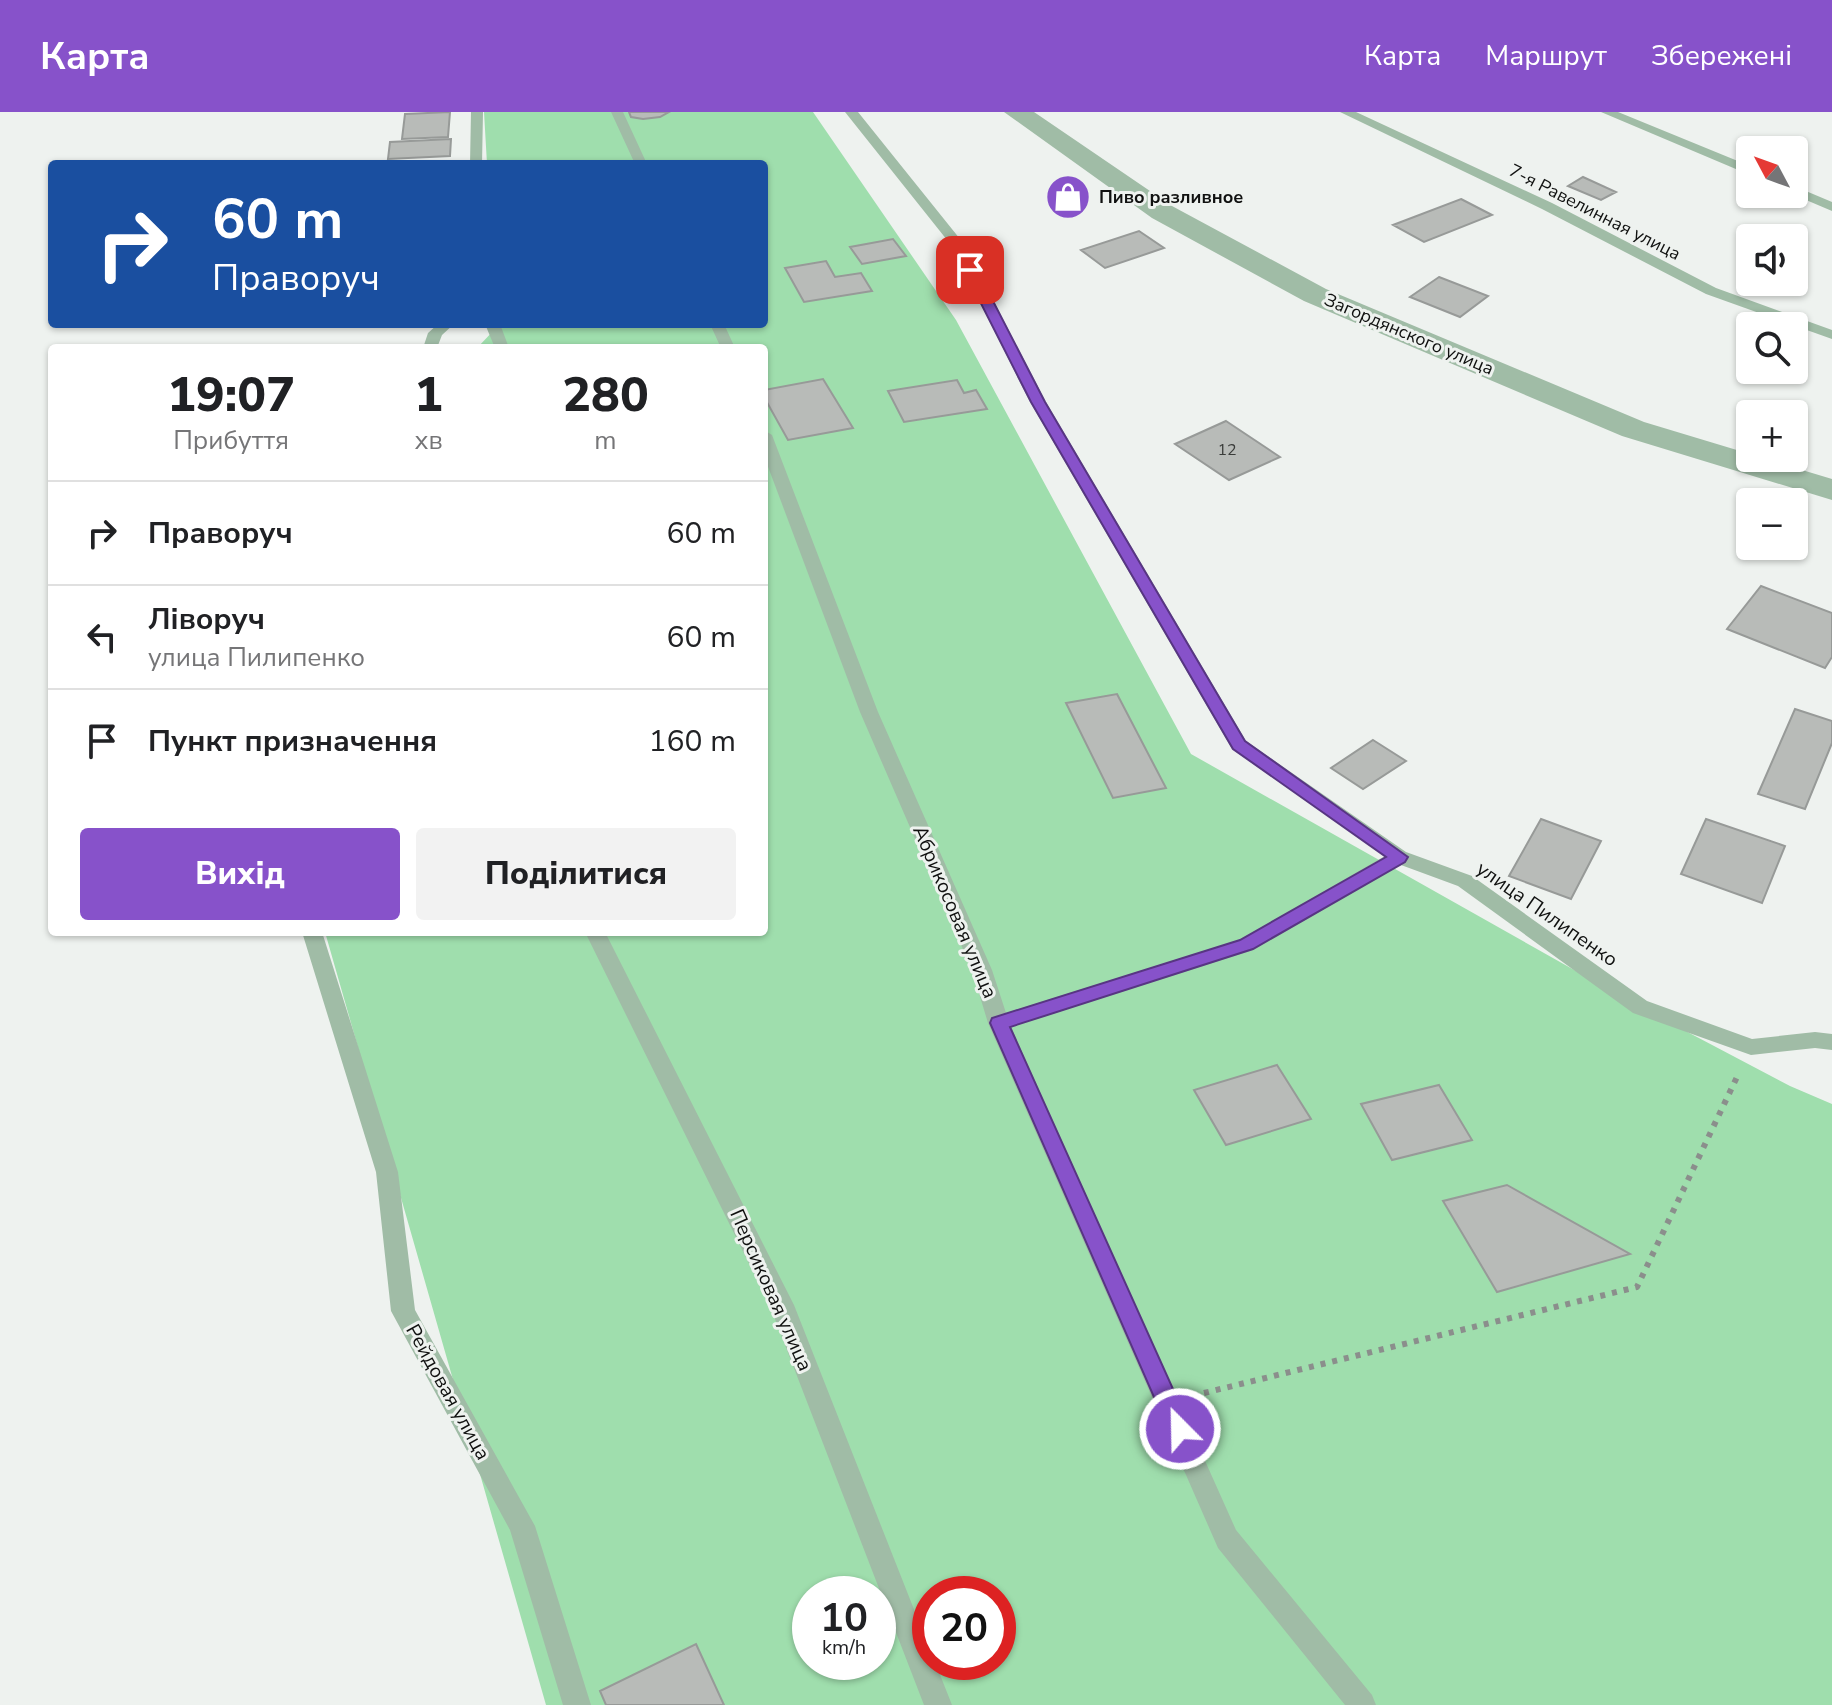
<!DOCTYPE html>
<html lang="uk">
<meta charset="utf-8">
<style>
body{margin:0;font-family:"Nunito Sans",sans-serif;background:#f2f2f2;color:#202124;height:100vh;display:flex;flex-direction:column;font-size:30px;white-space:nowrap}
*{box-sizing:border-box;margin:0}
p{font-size:26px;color:#757577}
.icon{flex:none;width:44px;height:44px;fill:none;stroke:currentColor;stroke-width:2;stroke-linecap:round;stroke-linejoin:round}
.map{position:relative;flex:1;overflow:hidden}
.details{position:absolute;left:48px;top:232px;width:720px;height:592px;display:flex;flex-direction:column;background:#fff;border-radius:8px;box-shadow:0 2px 6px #0004}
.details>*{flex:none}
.top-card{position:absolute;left:48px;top:48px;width:720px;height:168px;border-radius:8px;box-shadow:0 2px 6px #0004;background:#1a4fa0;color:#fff;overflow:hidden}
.needle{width:52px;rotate:311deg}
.buttons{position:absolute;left:1736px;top:24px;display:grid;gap:16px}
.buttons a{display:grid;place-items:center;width:72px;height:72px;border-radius:8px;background:#fff;box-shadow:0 2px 6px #0004;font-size:40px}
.speed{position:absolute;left:792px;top:1464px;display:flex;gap:16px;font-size:40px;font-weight:700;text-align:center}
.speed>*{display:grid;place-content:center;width:104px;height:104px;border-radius:50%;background:#fff;box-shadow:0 2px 6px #0004;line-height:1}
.speed small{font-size:20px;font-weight:400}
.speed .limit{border:12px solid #d22;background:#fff;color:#111}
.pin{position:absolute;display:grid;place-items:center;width:68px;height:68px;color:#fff;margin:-34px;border-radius:16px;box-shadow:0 4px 12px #0006}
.me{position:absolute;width:88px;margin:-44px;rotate:337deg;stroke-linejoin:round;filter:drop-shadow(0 0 6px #0008)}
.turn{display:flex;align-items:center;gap:28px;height:168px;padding:0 32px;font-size:36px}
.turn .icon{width:104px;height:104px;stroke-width:2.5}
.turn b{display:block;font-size:56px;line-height:68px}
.eta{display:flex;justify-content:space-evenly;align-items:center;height:136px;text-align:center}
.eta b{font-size:48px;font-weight:800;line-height:56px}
.action{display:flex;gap:16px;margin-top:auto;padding:16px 32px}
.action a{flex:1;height:92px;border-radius:8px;background:#8752ca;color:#fff;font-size:32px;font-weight:800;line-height:92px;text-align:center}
.action a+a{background:#f2f2f2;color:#202124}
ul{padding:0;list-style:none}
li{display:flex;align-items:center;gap:24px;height:104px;padding:0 32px;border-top:2px solid #e0e0e0}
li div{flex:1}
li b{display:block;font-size:30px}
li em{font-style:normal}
header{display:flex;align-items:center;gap:48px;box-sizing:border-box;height:112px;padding:0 40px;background:#8752ca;color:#fff}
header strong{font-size:38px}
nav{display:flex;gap:44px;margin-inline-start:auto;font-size:28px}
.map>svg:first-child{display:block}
</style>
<header>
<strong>Карта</strong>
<nav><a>Карта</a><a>Маршрут</a><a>Збережені</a></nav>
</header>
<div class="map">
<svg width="1832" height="1593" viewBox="0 0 1832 1593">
<rect width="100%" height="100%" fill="#eef2ef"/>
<path fill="#9fdead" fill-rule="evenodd" d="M484,0H813L956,208L1191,642L1640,895L1790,974L1832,992V1593H546L325,820H764V236H477L496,216V212H764V52H487ZM810,1482H878V1550H810ZM930,1482H998V1550H930Z"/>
<path fill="#b8bbb8" stroke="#979a98" stroke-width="2" d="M450,0L448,25L402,27L405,2Z
M629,0H669L660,5L643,7L631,5Z
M451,27L450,44L388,47L390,30Z
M1583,65L1616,80L1601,88L1568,74Z
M1067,76L1088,89L1077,93L1056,80Z
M1461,87L1492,103L1424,130L1393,113Z
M1139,119L1164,136L1105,156L1081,138Z
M893,127L906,144L862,152L850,135Z
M826,149L835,165L861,161L872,179L804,190L785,156Z
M1439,165L1488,184L1460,205L1410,185Z
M823,267L853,316L788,328L764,285V278Z
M957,268L964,281L976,278L987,297L904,310L888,279Z
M1226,309L1280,345L1229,368L1175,332Z
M1761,474L1832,501V545L1825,556L1727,517Z
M1117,582L1166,676L1113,686L1066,591Z
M1795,597L1832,609V631L1805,697L1758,682Z
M1373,628L1406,649L1363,677L1331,656Z
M1541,707L1601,729L1571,787L1509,764Z
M1706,707L1785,734L1762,791L1681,762Z
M1277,953L1311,1007L1226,1033L1194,978Z
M1439,973L1472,1028L1392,1048L1361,992Z
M1507,1073L1630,1142L1497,1180L1443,1089Z
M696,1532L724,1593H606L600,1579Z"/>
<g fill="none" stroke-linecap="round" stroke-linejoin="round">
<path stroke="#8b8e8c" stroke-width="6" stroke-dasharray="5 7" stroke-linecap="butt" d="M1204,1281L1637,1175L1737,965"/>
<path fill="#a0bca6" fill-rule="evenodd" d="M471,0H483L482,52H470Z
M611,0H623L647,52H635Z
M845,0H858L964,132L1046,290L1246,629L1406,740L1472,764L1647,889L1752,927L1815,920L1832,922V938L1815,936L1751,943L1633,901L1458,774L1401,753L1253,838L1011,915L1236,1418L1372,1583L1376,1593H1345L1218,1436L988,911L972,858L860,600L764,344V318L772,323L878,600L992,858L1006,901L1239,828L1385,744L1232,637L1030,290L951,133Z
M1340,0H1356L1552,91L1716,176L1832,218V227L1706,182L1542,97Z
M1601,0H1618L1750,54V63Z
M1794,74L1832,90V99L1792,82Z
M438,212H454L442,223L437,236H423L428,221Z
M485,212H500L509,236H495Z
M710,212H724L735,236H721Z
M302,820H322L398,1060L415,1198L535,1414L591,1593H563L510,1418L391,1199L376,1060Z
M585,820H605L794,1193L930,1538V1550H935L952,1593H924L770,1194Z"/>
<path fill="#a0bca6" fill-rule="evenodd" d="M1004,0H1034L1172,94L1326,177L1644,310L1750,342V346H1762L1832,367V388L1622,324L1304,189L1152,106Z"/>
</g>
<path fill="#8752ca" stroke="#583583" stroke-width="2" d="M970,155L977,158L1045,290L1245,629L1408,745L1405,750L1253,837L1010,915L1191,1317L1188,1324L1180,1327L1172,1324L1168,1317L990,911L992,906L1240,828L1386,745L1233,637L1031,290L964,158Z"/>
<defs>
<g id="shop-disc" transform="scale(2.3)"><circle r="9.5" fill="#8752ca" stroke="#eef2ef"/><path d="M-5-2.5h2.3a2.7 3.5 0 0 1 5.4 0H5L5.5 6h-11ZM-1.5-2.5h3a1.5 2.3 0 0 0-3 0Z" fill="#fff"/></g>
</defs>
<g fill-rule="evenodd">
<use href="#shop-disc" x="1068" y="85"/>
</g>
<g text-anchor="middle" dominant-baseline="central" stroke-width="6" stroke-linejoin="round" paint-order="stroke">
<g font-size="16" fill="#3a3c3a">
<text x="1227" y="338">12</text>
</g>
<g font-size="18" font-weight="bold" fill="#101110" stroke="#eef2ef" text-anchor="start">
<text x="1099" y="85">Пиво разливное</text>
</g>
<g font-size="18" fill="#101110" stroke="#eef2ef">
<text transform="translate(1595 100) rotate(27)">7-я Равелинная улица</text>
<text transform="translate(1409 222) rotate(23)">Загордянского улица</text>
</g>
<g font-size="20" fill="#101110" stroke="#eef2ef">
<text transform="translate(955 800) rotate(67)">Абрикосовая улица</text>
<text transform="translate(1547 802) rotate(35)">улица Пилипенко</text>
<text transform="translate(771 1178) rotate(66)">Персиковая улица</text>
<text transform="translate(448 1280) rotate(61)">Рейдовая улица</text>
</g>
</g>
</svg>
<div class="buttons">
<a><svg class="needle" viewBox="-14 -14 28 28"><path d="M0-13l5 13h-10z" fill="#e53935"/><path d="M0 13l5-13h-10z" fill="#757577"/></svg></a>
<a><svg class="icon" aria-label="sound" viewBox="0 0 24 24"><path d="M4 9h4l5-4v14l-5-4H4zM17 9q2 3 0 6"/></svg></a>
<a><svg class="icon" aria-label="search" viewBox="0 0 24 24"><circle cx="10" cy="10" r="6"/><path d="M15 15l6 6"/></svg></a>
<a>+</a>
<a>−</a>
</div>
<div class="speed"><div>10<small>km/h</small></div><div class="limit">20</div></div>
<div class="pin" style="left:970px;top:158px;background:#d93025"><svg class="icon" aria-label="arrive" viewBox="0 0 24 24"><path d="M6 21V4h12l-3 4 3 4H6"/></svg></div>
<svg class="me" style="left:1180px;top:1317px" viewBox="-20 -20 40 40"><circle r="17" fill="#8752ca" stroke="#fff" stroke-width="3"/><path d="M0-11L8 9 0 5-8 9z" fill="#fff"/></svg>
<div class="top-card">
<div class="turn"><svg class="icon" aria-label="right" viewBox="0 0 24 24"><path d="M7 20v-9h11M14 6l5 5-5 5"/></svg><div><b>60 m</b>Праворуч</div></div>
</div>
<section class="details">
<div class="eta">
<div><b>19:07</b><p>Прибуття</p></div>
<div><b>1</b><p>хв</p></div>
<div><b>280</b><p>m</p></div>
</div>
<ul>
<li><svg class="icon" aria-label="right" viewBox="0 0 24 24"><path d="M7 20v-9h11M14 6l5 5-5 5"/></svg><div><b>Праворуч</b></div><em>60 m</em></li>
<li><svg class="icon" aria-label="left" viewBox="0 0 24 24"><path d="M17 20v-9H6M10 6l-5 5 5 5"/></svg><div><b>Ліворуч</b><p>улица Пилипенко</p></div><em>60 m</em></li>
<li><svg class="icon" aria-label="arrive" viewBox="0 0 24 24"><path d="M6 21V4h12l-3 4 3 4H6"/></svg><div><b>Пункт призначення</b></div><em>160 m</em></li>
</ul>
<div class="action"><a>Вихід</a><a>Поділитися</a></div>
</section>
</div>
